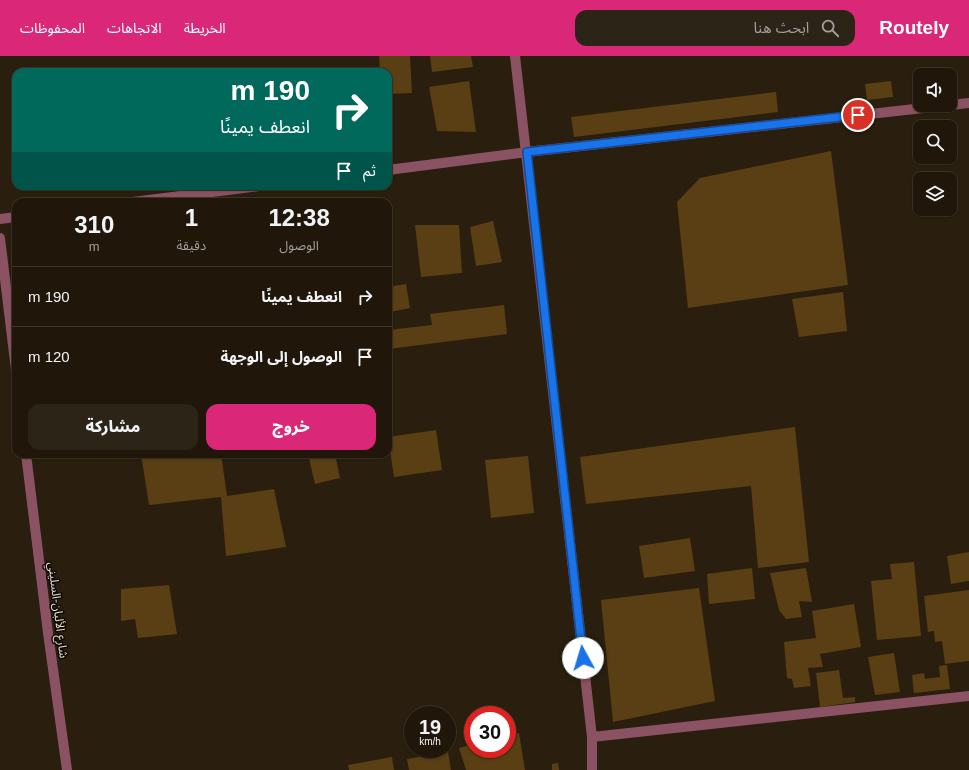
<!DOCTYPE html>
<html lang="ar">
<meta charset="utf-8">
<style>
body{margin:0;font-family:Arial,"Noto Sans Arabic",sans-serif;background:#2d2418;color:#f1f3f6;direction:rtl;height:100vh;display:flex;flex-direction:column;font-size:15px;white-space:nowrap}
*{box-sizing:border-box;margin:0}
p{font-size:13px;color:#a29f9c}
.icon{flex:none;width:22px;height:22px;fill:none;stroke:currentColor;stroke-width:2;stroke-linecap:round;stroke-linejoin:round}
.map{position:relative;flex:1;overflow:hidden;direction:ltr}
.details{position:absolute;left:12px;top:142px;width:380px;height:260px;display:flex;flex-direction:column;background:#20170a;border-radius:12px;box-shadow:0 1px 3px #0004,0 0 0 1px #3d362b;direction:rtl}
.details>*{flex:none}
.banner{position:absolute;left:12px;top:12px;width:380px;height:122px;border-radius:12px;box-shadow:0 1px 3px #0004,0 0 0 1px #3d362b;direction:rtl;background:#00695c;color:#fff;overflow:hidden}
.controls{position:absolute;left:913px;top:12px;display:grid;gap:8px}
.controls a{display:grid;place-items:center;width:44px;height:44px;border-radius:8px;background:#20170a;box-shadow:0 1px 3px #0004,0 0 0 1px #3d362b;font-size:20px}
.speed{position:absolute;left:404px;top:650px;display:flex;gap:8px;font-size:20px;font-weight:700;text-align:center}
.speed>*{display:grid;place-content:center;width:52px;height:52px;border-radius:50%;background:#20170a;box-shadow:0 1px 3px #0004,0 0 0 1px #3d362b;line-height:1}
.speed small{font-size:10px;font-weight:400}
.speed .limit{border:6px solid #d22;background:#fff;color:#111}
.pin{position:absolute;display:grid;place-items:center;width:34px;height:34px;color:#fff;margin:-17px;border:2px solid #fff;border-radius:50%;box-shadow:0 1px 4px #0007}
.me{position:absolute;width:44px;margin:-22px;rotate:354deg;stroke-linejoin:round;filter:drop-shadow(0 0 3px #0008)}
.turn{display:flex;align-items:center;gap:14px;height:84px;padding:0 16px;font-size:18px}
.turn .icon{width:52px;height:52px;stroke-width:2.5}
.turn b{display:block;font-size:28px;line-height:34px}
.then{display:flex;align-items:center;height:38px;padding:0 16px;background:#0003;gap:8px;font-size:15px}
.eta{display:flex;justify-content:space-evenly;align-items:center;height:68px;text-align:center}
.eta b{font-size:24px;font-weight:800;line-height:28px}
.cta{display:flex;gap:8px;margin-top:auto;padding:8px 16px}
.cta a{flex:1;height:46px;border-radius:12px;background:#db2777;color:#fff;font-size:16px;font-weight:800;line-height:46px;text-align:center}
.cta a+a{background:#2d2418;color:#f1f3f6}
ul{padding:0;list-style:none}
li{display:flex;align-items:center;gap:12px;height:60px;padding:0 16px;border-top:1px solid #3d362b}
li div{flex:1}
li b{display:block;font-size:15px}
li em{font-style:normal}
header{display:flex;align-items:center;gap:24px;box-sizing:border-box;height:56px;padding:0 20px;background:#db2777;color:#fff}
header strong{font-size:19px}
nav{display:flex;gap:22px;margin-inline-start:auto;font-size:14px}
.search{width:280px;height:36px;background:#2d2418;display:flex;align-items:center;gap:10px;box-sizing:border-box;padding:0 14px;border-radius:12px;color:#a29f9c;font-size:15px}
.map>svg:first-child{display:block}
</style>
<header>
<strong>Routely</strong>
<div class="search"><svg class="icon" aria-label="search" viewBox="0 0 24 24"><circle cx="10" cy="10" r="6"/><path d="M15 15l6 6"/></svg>ابحث هنا</div>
<nav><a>الخريطة</a><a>الاتجاهات</a><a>المحفوظات</a></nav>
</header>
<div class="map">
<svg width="969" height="714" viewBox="0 0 969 714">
<rect width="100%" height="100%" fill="#2a1f0e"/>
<path fill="#5a3e14" d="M379,0H410L412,37L388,38V16H380Z
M430,0H471L473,11L432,16Z
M469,25L476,76L437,75L429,31Z
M891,25L893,41L867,44L865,28Z
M776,36L778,56L574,81L571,61Z
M831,95L848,229L688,252L677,146L700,122Z
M493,165L502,206L476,210L470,171Z
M415,169H459L462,217L421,221Z
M406,228L410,252L390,256L388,231Z
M843,236L847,275L799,281L792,243Z
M504,249L507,278L388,293V274L432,269L430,258Z
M795,371L809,506L758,512L751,430L586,448L580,401Z
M436,374L442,414L394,421L388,381Z
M141,398H221L227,440L274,433L286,491L226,500L221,441L149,449Z
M308,398H335L340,422L315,428Z
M528,400L534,457L491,462L485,404Z
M690,482L695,515L644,522L639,490Z
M969,496V525L951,528L947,500Z
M914,506L921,580L877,584L871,525L892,523L890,508Z
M752,512L755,543L709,548L707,518Z
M806,512L812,546L799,545L802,561L786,563L779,554L770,517Z
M169,529L177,578L138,582L135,563L121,565V533Z
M699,532L715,645L613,666L601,544Z
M969,534V605L945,608L942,585L935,586L934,575L928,576L924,540Z
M854,548L861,591L820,598L823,611L808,612L811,630L794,632L792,623L787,622L784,586L816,582L812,555Z
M894,597L900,636L875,639L868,601Z
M947,609L950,633L914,637L912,619L924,617L925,623L940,621L939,610Z
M839,614L843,642L855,641V646L820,651L816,617Z
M519,677L525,714H466L459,692L473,688V693H507V680Z
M448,696L451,714H409L407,703Z
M392,701L394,714H349L348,709Z
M558,707L559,714H552V708Z"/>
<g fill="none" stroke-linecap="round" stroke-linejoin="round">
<path stroke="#8a5263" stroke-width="10" d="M515,0L592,681V714
M388,114L527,96L969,47
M133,146L259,130
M0,163L16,161
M0,182L16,314
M26,398L48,577L67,714
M592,681L969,640"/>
</g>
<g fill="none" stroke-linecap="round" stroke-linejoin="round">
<g stroke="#114b97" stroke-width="10">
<path id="route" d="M583,602L527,96L858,59"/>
</g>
<use href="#route" stroke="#1a73e8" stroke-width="7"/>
</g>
<g text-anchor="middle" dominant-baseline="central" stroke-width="3" stroke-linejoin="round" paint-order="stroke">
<g font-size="12" fill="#e3dbd1" stroke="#0f0a04">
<text transform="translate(58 554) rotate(83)">شارع الألبان-السليني</text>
</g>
</g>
</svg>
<div class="controls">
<a><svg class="icon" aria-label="sound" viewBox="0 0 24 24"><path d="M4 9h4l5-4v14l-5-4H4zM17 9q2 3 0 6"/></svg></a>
<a><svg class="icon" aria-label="search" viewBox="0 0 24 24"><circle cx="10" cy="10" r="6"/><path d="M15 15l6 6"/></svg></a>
<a><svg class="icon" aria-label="layers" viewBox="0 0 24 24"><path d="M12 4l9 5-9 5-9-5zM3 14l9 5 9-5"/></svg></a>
</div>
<div class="speed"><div>19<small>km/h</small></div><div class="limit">30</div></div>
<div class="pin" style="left:858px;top:59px;background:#d93025"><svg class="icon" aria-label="arrive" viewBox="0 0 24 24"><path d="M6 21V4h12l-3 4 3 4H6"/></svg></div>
<svg class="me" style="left:583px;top:602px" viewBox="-20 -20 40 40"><circle r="19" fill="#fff"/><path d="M0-13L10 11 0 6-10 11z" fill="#1a73e8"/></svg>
<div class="banner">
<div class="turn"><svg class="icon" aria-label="right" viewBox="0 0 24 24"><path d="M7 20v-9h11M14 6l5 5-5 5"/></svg><div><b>190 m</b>انعطف يمينًا</div></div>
<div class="then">ثم<svg class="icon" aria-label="arrive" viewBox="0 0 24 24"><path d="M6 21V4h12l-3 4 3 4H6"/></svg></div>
</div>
<section class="details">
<div class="eta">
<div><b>12:38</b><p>الوصول</p></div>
<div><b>1</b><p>دقيقة</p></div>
<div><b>310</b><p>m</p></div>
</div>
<ul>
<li><svg class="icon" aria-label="right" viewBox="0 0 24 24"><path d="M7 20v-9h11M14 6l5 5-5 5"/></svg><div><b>انعطف يمينًا</b></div><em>190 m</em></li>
<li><svg class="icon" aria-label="arrive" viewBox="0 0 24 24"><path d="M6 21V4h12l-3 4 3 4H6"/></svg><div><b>الوصول إلى الوجهة</b></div><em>120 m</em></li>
</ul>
<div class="cta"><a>خروج</a><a>مشاركة</a></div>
</section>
</div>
